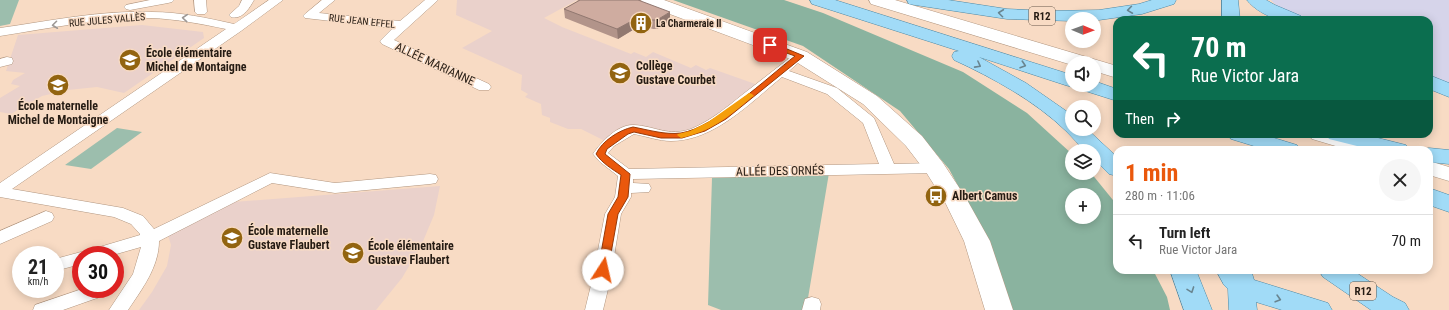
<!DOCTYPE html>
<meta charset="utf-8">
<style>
body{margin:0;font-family:"Roboto Condensed",sans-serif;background:#f6f6f6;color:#222;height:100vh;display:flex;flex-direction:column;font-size:15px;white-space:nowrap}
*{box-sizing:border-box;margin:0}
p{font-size:13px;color:#767676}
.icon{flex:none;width:22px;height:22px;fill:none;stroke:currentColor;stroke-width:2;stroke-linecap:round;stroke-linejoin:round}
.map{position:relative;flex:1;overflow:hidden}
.details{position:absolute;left:1113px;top:146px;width:320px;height:128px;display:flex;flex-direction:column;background:#fff;border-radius:12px;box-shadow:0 2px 10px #0003}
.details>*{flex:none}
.banner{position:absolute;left:1113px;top:16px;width:320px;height:122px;border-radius:12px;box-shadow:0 2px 10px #0003;background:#0b6e4f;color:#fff;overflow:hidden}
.needle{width:26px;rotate:91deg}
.buttons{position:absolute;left:1065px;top:12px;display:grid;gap:8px}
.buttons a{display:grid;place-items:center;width:36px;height:36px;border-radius:50%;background:#fff;box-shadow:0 2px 10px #0003;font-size:20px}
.speed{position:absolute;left:12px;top:246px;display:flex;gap:8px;font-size:20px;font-weight:700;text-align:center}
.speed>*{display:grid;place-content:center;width:52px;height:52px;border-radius:50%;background:#fff;box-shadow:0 2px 10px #0003;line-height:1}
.speed small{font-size:10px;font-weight:400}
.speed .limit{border:6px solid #d22;background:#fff;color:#111}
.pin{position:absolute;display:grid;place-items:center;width:34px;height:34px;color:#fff;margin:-17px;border-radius:8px;box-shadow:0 2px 6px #0006}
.me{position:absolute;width:44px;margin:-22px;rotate:10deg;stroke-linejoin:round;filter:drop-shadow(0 0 3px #0008)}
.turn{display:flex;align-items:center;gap:14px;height:84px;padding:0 12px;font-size:18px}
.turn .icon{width:52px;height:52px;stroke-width:2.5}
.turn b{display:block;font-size:28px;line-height:34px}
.then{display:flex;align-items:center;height:38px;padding:0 12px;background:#0003;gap:8px;font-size:15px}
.round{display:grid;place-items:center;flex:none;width:42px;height:42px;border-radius:21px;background:#f6f6f6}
.head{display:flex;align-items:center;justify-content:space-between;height:68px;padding:0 12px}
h1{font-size:24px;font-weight:700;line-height:30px;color:#ea580c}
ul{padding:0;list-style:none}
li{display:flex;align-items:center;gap:12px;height:52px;padding:0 12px;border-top:1px solid #e0e0e0}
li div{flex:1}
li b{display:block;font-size:15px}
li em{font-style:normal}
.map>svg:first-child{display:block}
</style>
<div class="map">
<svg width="1449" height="310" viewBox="0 0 1449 310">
<rect width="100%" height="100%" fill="#f8dbc4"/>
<path fill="#d6d4ea" d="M1271,0H1449V85L1429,75V20H1293L1289,19Z"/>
<path fill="#ead1cb" d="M457,0H577L544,18L562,27L631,54L634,52L646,57L653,52L691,68L696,65L706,70L710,68L761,86L693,133L640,130L609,143L581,129H568L550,122V118L542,115L541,104L525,97L528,94L521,90L522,75L462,48L492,31L456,15Z
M142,25L203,32L204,38L124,93L97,87L68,90L42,96L11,114L0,112V98L20,86L11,84L13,80L25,73L6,71L18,35Z
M440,186L434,215L421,246L402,278L376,310H139L152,292L167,266L171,245L167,232L233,202Z"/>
<path fill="#9cbead" d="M0,0H19L10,24L0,26Z
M117,128L142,132L91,169L65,165Z
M829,173L806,310H721L708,305L712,178Z"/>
<path fill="#8ab39f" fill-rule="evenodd" d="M673,0H784L823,13L963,72L1027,113L1072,154V173H1091L1117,205V270H1153L1167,297L1170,310H1011L985,236L949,169L900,111L803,46ZM1072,195H1094V217H1072Z"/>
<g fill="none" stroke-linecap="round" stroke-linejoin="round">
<g stroke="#b19680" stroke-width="1">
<path id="street" d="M150,0H174L172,2L168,3L130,10L126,9L124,7L126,5Z
M194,0H206L207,12L205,14H197L195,12Z
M242,0H254C249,9 242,20 231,17L229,15L239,6Z
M269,0H283L241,31L12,189L123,208L143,216L154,229L270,173L335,183L430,174L436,175L438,179L436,183L430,184L335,193L272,183L159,241C159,267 142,289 128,310H109L133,274L141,247L113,255H81V264L55,271V259L81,252L85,253L86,251L140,235V234L131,224L114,217L0,197V183L226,29C202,24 176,19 151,18C100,18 50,28 0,36V28C50,21 101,10 152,12C180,12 207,18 234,24Z
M322,0H335L319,13L400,21L425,0H438L394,40L489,84L491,87L489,90H479L382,44L380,41L393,28L305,18L303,16L305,14Z
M800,52L804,53L806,56L789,71L837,88L874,118L894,164L935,163L940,165L943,168L940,171L935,173L633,179V183L649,184L651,188L649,192L631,193V197L621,214L610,281L603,310H585L592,281L605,214L615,197L618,176L600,162L593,154C601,142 618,124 634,125C655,126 668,137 691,129C710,121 726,108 742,95C760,81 778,67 796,53ZM782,77L827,94L863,123L879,164L629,169L608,153L614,146L634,134C645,136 659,141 671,141C714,141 750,103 782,77Z
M7,57L12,58L13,61L12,64L0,67V59Z
M46,211L52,213L54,217L52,221L0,244V231Z
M82,289H101L103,292L100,297L63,310H33L35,305Z
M812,297L819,299L821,304L820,310H802L805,299Z"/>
</g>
<g stroke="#b19680" stroke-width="1">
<path id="secondary" d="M641,0H664L807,52L877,96L922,136L943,163L966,198L990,241L1013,310H985L964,241L946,204L926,172L906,146L863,104L793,60L643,4Z
M869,0H895L1117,66V78L1094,71V63H1072V65L871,4Z
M1309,134H1342L1380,145L1383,150H1349L1312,139Z
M1429,161L1449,167V181L1429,175Z"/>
</g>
<g stroke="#4d88a4" stroke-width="1">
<path id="primary" d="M810,0H835L1072,75V85H1094V81L1117,89V101L1079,89L1077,86L1072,87L1065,85L979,57L1026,83L1072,115V129H1087L1117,157V176L1109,174L1094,159V151H1085C1079,145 1073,138 1066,131C1035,101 993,78 954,60L952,56L954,52L959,51L812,4Z
M907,0H948L1007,9L1049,11L1099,10L1139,4L1152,0H1176L1174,4L1142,14L1099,20L1072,19V21L1007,19L915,5L909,4Z
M1222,0H1238L1240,20H1222Z
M1247,0H1266L1275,5L1301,16L1304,20C1296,20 1288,21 1280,20C1270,18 1253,9 1247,0Z
M1429,75L1449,83V97L1429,89Z
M1228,134H1261L1297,145L1300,150H1267L1231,139Z
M1326,134H1362L1406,145L1409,150H1373L1329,139Z
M1429,148L1449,150V164L1429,162V150H1422Z
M1429,188L1449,195V212L1429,205Z
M1170,270H1196L1212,310H1184Z
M1216,270H1251L1254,280L1328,303L1332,310H1282L1256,302L1257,310H1229L1228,289L1224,285Z
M1319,270H1352L1393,297L1405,303L1409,310H1371L1323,277Z"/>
</g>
<use href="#street" fill="#fff" fill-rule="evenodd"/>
<use href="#secondary" fill="#fff" fill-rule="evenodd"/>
<use href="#primary" fill="#a1dbf7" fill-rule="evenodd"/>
</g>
<path fill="#b2948a" d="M577,0H638L670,21L657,29H653L641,25L618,39L565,18L564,9L579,1Z"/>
<path fill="#917870" d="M670,12V21L657,29V20Z
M641,16V25L618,39L617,29Z"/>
<path fill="#cfaca0" stroke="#917870" d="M580,0H638L670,12L657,20H652L641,16L617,29L564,9Z"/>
<defs><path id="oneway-chevron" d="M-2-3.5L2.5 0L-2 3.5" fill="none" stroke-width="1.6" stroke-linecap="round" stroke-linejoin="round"/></defs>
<g stroke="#698590">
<use href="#oneway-chevron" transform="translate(1130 10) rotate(172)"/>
<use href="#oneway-chevron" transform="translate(1001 13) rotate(-173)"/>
<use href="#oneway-chevron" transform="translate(978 65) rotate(28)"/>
<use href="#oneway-chevron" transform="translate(1023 65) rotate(18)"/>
<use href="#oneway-chevron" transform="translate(1191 290) rotate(70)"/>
<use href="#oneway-chevron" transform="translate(1278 299) rotate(16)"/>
</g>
<g stroke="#9d9895">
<use href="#oneway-chevron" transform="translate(185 18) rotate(-175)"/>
<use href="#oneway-chevron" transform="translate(55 25) rotate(173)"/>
</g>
<path fill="#ea580c" stroke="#983908" d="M770,42L804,56L726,119L705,131L682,138H661L634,132L628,134L607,149L605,154L630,174L628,197L618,214L608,270L607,273H599L598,270L608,214L618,197L621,175C612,169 602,163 596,154C602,141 619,130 633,127C649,130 665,135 681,133C714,128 767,78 795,56L767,46V43Z"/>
<path fill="#f59e0b" d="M749,93L752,94L754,96L752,97C730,116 710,132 681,138L677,135L678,134L690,131L708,122Z"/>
<defs>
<g id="building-disc" transform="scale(1.15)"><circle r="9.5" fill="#926410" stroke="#f8dbc4"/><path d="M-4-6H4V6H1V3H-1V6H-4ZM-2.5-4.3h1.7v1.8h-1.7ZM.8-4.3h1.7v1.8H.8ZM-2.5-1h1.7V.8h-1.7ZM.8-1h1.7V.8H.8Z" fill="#fff"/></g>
<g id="school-disc" transform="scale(1.15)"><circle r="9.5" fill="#926410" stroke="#f8dbc4"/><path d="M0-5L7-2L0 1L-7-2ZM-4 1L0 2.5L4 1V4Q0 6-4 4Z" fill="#fff"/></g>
<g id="bus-disc" transform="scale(1.15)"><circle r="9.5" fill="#926410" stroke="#f8dbc4"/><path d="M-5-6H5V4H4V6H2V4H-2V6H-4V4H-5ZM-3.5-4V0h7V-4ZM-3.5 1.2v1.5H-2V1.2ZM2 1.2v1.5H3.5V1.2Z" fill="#fff"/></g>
</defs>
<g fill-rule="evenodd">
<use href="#building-disc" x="641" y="23"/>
<use href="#school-disc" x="130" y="60"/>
<use href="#school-disc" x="620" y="73"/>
<use href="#school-disc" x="58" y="85"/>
<use href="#bus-disc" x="936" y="196"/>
<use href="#school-disc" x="232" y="238"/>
<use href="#school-disc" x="353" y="253"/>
</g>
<g text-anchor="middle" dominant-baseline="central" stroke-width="3" stroke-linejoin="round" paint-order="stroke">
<g font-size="10" fill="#251b13" stroke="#f8dbc4">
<text transform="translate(107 20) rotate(-5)">RUE JULES VALLÈS</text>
<text transform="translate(362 21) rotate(6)">RUE JEAN EFFEL</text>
</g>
<g font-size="10" font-weight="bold" fill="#251b13" stroke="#f8dbc4" text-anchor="start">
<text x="656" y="23">La Charmeraie II</text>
</g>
<g fill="#f8dbc4" stroke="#645548" stroke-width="1">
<rect x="1029" y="7" width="26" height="18" rx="3"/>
<rect x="1350" y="282" width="26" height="18" rx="3"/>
</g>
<g font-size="11" font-weight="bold" fill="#251b13">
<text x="1042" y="16">R12</text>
<text x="1363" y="291">R12</text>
</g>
<g font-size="12" font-weight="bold" fill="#251b13" stroke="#f8dbc4" text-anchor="start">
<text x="146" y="53">École élémentaire<tspan x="146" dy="14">Michel de Montaigne</tspan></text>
<text x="636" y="66">Collège<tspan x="636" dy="14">Gustave Courbet</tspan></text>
<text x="58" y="106" text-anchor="middle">École maternelle<tspan x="58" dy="14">Michel de Montaigne</tspan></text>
<text x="952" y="196">Albert Camus</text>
<text x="248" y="231">École maternelle<tspan x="248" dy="14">Gustave Flaubert</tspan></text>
<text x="368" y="246">École élémentaire<tspan x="368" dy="14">Gustave Flaubert</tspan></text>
</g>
<g font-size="12" fill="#251b13" stroke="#f8dbc4">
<text transform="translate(435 64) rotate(25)">ALLÉE MARIANNE</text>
<text transform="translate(780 171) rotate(-1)">ALLÉE DES ORNÉS</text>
</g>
</g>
</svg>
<div class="buttons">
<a><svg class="needle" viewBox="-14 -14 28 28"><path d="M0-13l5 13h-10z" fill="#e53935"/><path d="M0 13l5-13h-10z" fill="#767676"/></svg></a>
<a><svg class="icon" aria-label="sound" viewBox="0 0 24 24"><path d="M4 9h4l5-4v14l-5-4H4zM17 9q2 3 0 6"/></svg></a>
<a><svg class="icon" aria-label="search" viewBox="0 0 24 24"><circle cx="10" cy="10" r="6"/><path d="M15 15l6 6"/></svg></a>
<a><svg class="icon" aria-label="layers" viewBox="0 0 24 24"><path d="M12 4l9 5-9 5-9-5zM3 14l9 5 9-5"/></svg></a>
<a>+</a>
</div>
<div class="speed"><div>21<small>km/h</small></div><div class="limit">30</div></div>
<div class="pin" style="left:770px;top:45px;background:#d93025"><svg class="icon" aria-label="arrive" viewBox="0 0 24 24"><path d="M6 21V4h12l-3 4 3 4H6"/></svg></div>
<svg class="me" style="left:603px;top:270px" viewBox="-20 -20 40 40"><circle r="19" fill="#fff"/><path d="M0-13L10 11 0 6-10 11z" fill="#ea580c"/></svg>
<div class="banner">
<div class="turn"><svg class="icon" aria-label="left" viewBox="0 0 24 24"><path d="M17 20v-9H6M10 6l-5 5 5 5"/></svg><div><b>70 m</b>Rue Victor Jara</div></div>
<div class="then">Then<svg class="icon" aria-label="right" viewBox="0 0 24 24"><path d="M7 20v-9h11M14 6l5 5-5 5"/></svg></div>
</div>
<section class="details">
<div class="head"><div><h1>1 min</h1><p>280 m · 11:06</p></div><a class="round"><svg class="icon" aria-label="close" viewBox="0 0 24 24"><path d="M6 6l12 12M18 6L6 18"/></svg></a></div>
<ul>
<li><svg class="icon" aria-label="left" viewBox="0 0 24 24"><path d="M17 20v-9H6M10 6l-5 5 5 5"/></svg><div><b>Turn left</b><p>Rue Victor Jara</p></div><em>70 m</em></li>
</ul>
</section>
</div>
